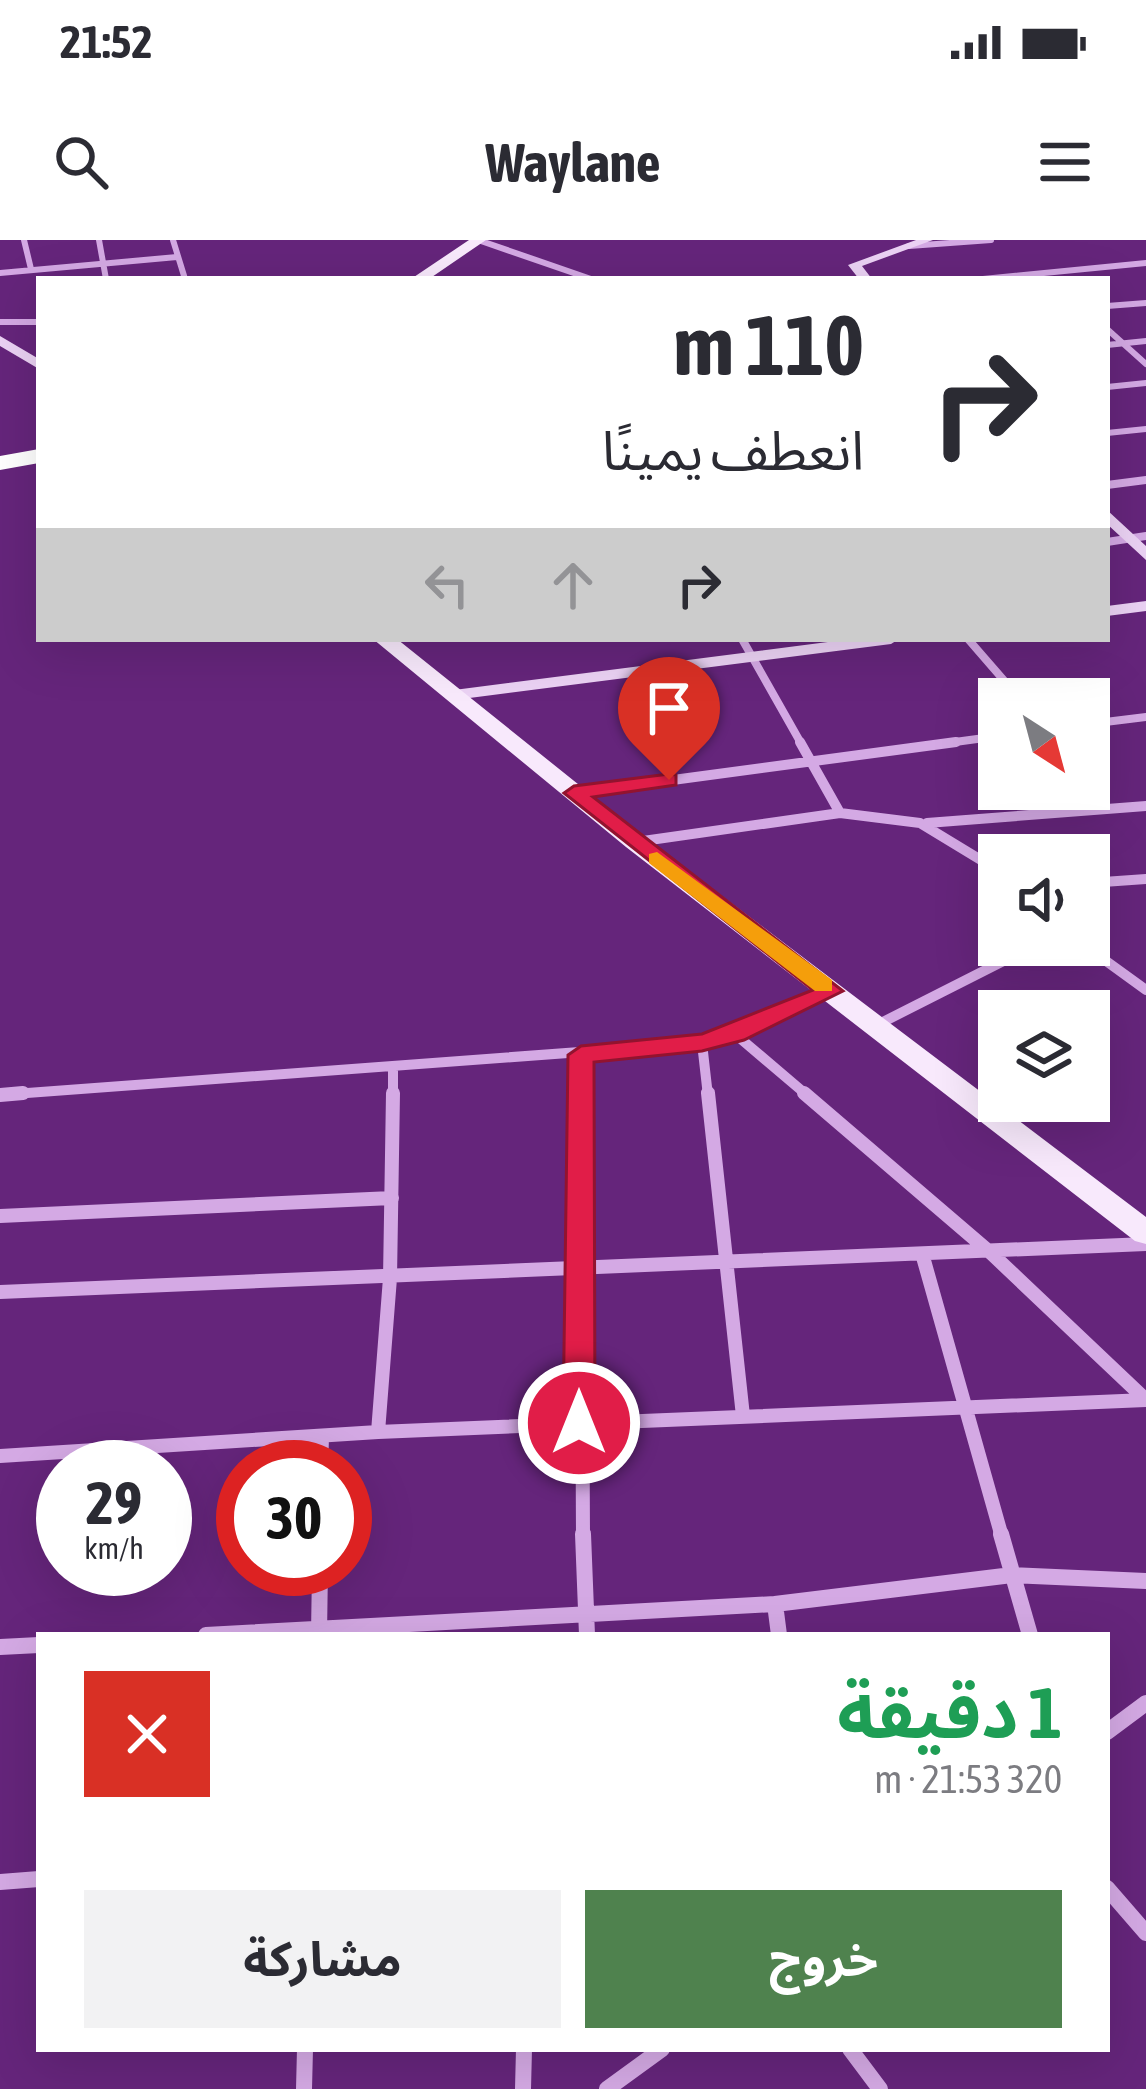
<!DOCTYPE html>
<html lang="ar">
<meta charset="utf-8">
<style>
body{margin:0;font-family:"Asap Condensed","Noto Sans Arabic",sans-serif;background:#f2f2f3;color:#2b2b33;direction:rtl;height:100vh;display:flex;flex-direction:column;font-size:45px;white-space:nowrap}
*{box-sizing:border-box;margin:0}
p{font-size:39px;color:#7c7c81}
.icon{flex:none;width:66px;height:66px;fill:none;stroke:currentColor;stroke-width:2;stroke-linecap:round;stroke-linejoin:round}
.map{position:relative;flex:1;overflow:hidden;direction:ltr}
.panel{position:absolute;left:36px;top:1392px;width:1074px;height:420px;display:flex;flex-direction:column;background:#fff;border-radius:0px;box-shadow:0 12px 48px #0002;direction:rtl}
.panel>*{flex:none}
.guide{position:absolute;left:36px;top:36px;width:1074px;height:366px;border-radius:0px;box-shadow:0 12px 48px #0002;direction:rtl;background:#fff;color:#2b2b33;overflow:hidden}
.needle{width:78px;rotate:144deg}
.tools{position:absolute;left:978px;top:438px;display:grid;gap:24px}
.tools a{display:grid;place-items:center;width:132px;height:132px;border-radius:0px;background:#fff;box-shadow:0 12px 48px #0002;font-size:60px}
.speed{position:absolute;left:36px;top:1200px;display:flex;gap:24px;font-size:60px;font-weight:700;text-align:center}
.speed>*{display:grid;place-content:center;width:156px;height:156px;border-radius:50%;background:#fff;box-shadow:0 12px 48px #0002;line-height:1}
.speed small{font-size:30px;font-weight:400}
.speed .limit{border:18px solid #d22;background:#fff;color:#111}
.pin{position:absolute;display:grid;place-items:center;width:102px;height:102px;color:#fff;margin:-123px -51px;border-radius:50% 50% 50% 0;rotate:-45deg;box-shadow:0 0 12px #0007}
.pin .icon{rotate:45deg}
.me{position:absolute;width:132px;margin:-66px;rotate:0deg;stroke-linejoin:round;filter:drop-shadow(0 0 9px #0008)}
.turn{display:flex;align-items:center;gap:42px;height:252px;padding:0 48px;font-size:54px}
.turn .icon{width:156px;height:156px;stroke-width:2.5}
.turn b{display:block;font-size:84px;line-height:102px}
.lanes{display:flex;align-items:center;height:114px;padding:0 48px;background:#0003;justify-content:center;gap:60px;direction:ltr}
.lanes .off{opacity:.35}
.round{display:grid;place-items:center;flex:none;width:126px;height:126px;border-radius:0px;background:#f2f2f3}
.head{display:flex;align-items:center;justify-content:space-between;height:204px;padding:0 48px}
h1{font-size:72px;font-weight:700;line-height:90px;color:#1e9e55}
.button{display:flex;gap:24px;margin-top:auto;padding:24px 48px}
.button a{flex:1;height:138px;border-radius:0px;background:#4f824e;color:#fff;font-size:48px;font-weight:700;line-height:138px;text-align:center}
.button a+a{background:#f2f2f3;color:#2b2b33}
.status{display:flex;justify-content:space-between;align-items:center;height:84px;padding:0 60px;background:#fff;direction:ltr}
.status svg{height:33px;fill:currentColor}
header{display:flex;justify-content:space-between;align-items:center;height:156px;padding:0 48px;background:#fff;font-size:54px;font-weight:700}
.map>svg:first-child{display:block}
</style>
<div class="status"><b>21:52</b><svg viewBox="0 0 49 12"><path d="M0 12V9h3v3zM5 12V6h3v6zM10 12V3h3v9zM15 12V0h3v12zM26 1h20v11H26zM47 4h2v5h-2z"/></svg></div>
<header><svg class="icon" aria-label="menu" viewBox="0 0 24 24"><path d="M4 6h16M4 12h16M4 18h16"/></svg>Waylane<svg class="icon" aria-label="search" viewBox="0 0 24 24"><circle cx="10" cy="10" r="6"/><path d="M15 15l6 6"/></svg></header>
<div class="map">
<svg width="1146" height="1849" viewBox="0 0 1146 1849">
<rect width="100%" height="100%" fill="#65257b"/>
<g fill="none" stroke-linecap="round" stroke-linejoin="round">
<path stroke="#d4a9e4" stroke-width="6" d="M24,0L31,29
M99,0L106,39
M173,0L185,39
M478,0L591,39
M909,6L991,0
M0,33L177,17
M983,39L1146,23
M1107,66L1146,63
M0,82H39
M1107,89L1146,124
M1107,105L1146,101
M1107,147L1146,143
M1107,193L1146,189"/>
<path stroke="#d4a9e4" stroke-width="8" d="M1107,245L1146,240
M1107,302L1146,296
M742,399L802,505
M968,399L1020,459
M1089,484L1146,477
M933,505L999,496"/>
<path stroke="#d4a9e4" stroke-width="10" d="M800,502L840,573L920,583L999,631
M1089,547L1105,569
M576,553L956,502
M927,583L1146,566
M636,602L840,573
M1089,643L1146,639
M1084,705L1146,750
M875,786L1035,705
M735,794L808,856
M702,803L708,856
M0,855L702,803L829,752
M393,856V826
M581,856V815"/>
<path stroke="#d4a9e4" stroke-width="14" d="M581,853L583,1297
M708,853L743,1176
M804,853L992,1014L1146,1160
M0,855L23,853
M0,976L392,958
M923,1017L1002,1297
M0,1052L1146,1004
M378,1192L390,1038L393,853
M0,1216L378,1192L1146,1160
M321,1227L322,1198"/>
<path stroke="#d4a9e4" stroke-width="16" d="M583,1294L587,1395
M1001,1294L1030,1395
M775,1364L779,1395
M319,1394L320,1329
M206,1395L775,1364L1012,1335L1146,1341
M0,1407L39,1405
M1107,1492L1146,1463
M0,1642L39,1639
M1107,1648L1146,1693
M850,1809L880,1849
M304,1849L305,1809
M523,1849L524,1809
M607,1849L662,1809"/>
<path fill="#ebd2f4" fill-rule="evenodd" d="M916,0H933L862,26L872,39H859L848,25Z
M0,96L39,119V129L0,106Z
M1107,270L1146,306V320L1107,284Z
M1146,361V371L1107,376V366Z
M851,399H899L891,404L454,460L445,455L454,450Z"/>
<path fill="#f8e9fc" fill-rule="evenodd" d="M469,0H486L429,39H411Z
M373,399H397L644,597L1146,977V1004L1135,1001L626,607Z"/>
<path fill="#fff" fill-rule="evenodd" d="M39,209V223L0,230V216Z"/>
</g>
<path fill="#e11d48" stroke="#92132f" stroke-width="3" d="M669,534L676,535V545L593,557L843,751L744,800L702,811L594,822L595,1183L579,1196L563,1183L568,815L581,806L702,794L813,750L564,553L574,546Z"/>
<path fill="#f59e0b" d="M657,612L832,740V751H815L649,623V614Z"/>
</svg>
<div class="tools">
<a><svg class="needle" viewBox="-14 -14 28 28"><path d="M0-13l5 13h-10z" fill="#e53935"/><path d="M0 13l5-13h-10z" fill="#7c7c81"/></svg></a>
<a><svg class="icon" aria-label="sound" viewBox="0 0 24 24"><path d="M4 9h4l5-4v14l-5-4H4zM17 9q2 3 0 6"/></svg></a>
<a><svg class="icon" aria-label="layers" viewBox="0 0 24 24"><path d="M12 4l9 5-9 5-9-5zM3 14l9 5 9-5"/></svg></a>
</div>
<div class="speed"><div>29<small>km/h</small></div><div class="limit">30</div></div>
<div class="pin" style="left:669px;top:540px;background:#d93025"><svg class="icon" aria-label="arrive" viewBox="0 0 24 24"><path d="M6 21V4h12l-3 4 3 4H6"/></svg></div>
<svg class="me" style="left:579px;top:1183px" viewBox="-20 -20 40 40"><circle r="17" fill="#e11d48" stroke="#fff" stroke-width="3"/><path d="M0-11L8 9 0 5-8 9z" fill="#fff"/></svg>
<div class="guide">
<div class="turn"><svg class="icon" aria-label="right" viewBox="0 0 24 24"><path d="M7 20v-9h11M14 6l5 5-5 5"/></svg><div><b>110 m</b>انعطف يمينًا</div></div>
<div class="lanes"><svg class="icon off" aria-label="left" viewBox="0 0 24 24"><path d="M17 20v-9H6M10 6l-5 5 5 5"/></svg><svg class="icon off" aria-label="ahead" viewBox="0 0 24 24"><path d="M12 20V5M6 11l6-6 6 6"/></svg><svg class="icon" aria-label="right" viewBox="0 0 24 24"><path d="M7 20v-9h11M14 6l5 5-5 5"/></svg></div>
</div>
<section class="panel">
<div class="head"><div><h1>1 دقيقة</h1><p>320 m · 21:53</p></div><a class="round" style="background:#d93025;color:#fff"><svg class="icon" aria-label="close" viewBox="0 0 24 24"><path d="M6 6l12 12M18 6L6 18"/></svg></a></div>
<div class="button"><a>خروج</a><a>مشاركة</a></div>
</section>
</div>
